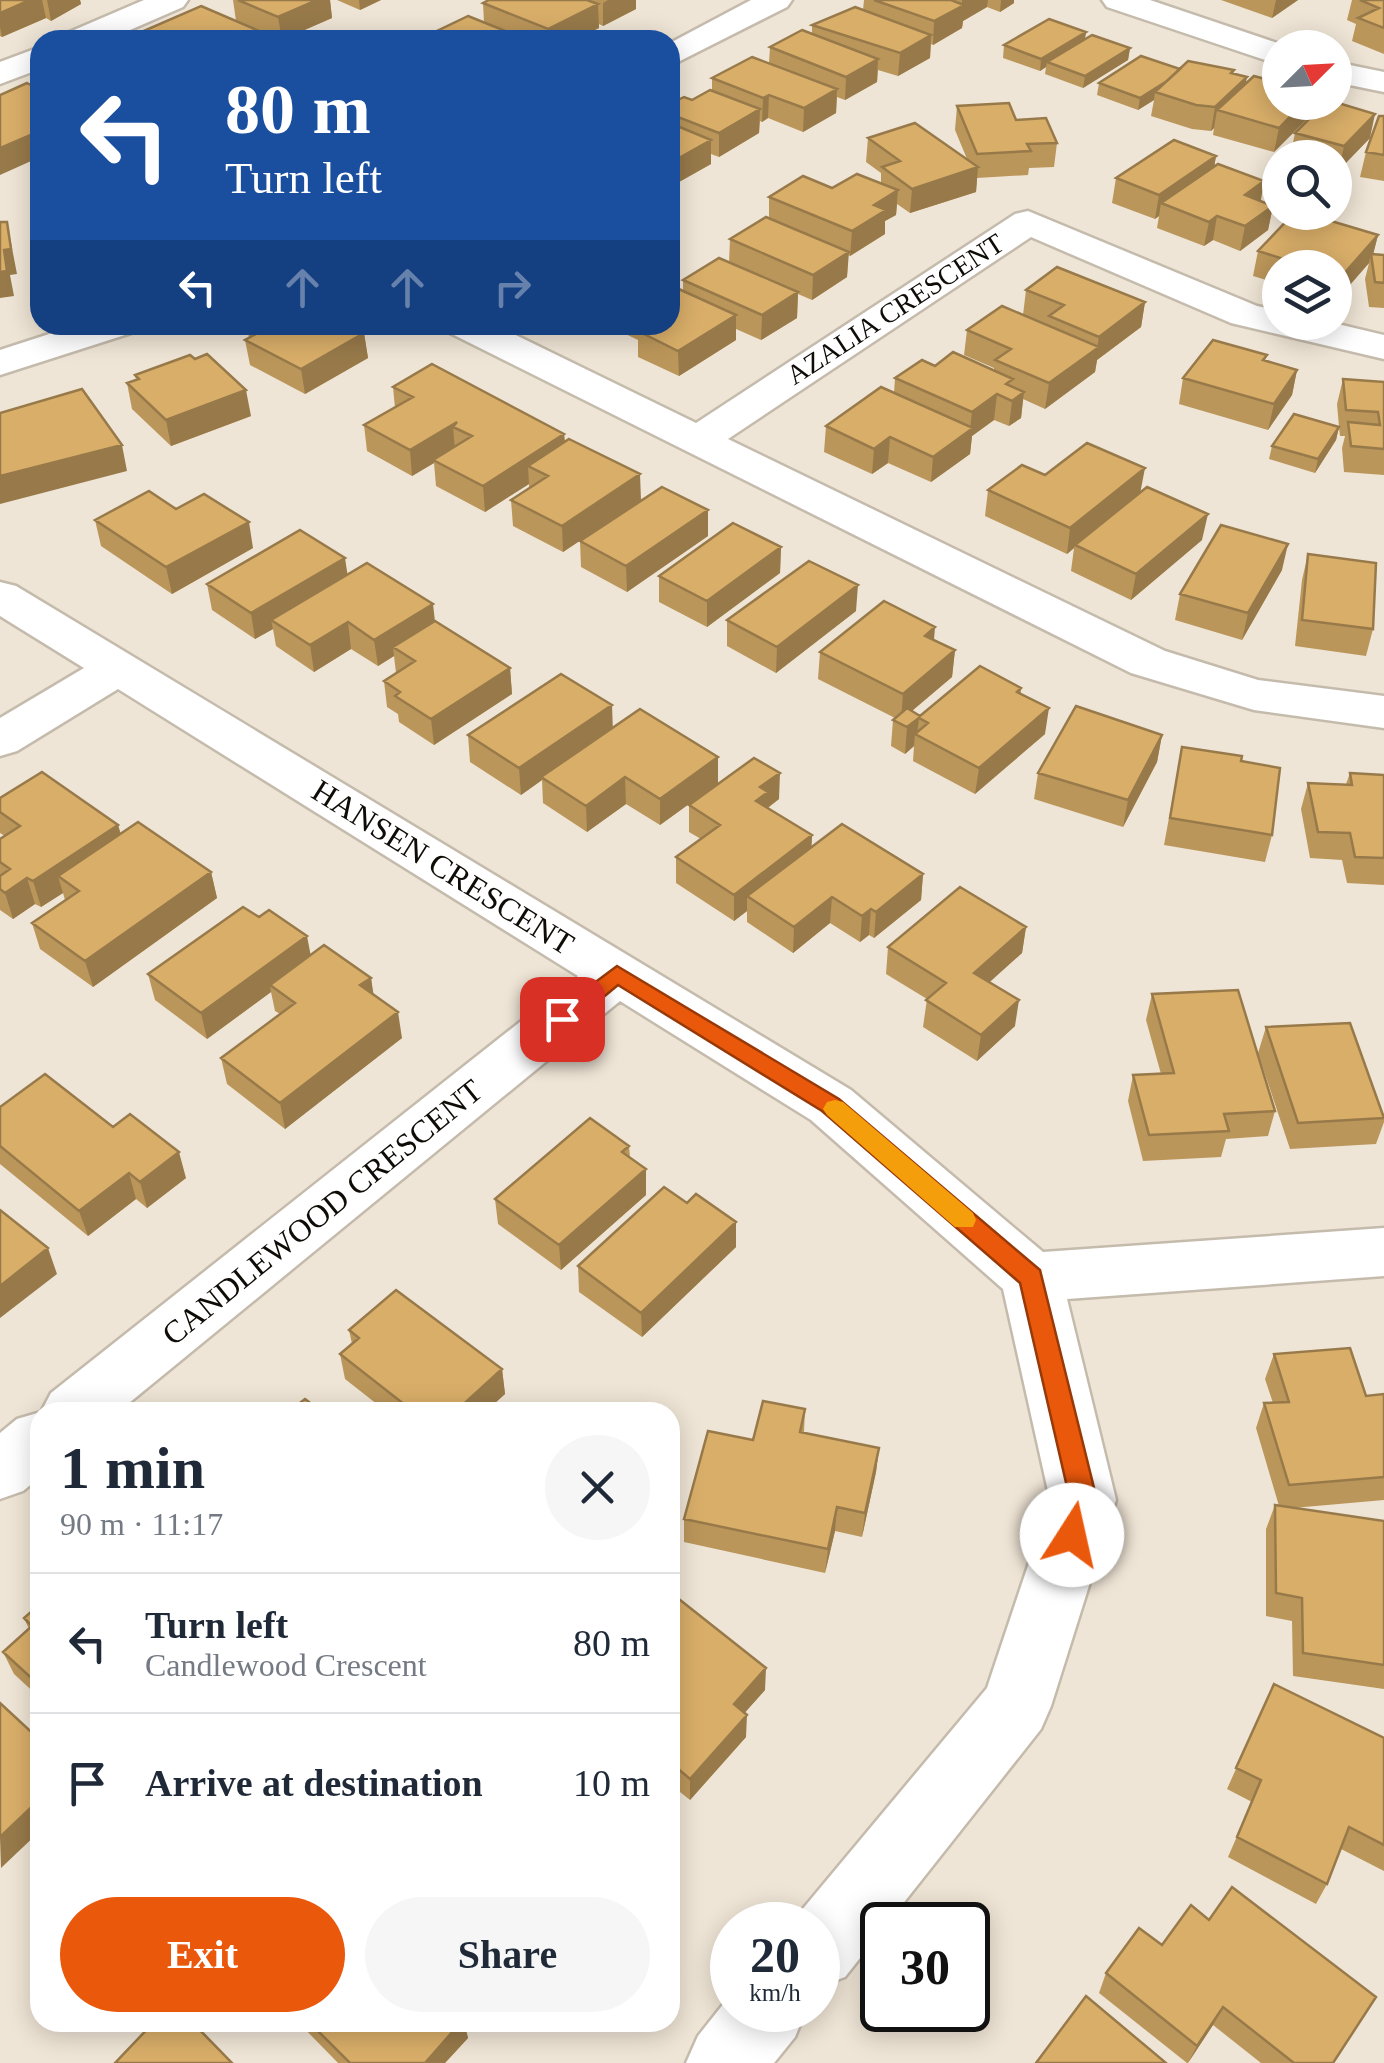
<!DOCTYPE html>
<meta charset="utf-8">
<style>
body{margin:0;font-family:Georgia,serif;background:#f6f6f7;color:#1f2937;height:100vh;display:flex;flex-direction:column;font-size:38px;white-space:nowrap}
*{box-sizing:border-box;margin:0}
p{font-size:32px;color:#747a83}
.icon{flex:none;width:55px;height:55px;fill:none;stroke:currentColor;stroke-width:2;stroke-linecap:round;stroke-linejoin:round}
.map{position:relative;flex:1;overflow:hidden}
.panel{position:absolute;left:30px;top:1402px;width:650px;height:630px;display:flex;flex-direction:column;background:#fff;border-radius:30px;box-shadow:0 5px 25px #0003}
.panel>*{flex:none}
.guide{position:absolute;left:30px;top:30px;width:650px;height:305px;border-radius:30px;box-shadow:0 5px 25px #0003;background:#1a4fa0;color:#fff;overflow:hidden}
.needle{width:65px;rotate:66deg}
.buttons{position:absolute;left:1262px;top:30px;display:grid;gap:20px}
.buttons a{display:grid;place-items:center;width:90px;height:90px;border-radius:50%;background:#fff;box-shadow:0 5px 25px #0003;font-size:50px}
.speed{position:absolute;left:710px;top:1902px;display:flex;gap:20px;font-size:50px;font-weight:700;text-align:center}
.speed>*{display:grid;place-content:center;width:130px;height:130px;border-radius:50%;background:#fff;box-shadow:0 5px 25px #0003;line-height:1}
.speed small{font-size:25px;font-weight:400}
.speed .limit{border:5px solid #111;border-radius:15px;background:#fff;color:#111}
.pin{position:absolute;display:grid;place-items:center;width:85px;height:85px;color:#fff;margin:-42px;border-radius:20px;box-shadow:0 5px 15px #0006}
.me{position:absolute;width:110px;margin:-55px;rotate:10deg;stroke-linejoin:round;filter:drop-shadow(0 0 8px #0008)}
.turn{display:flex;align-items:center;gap:35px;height:210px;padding:0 30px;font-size:45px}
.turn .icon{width:130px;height:130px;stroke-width:2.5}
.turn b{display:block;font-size:70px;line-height:85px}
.lanes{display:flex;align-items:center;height:95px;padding:0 30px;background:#0003;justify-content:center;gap:50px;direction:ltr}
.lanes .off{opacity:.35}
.round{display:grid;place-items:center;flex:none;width:105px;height:105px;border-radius:52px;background:#f6f6f7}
.summary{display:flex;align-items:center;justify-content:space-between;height:170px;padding:0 30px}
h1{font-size:60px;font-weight:700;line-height:75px}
.cta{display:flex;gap:20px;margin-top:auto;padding:20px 30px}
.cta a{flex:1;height:115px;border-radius:60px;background:#ea580c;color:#fff;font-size:40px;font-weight:700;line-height:115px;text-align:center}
.cta a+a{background:#f6f6f7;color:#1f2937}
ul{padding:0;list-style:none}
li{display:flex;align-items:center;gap:30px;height:140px;padding:0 30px;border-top:2px solid #e0e1e3}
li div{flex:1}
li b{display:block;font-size:38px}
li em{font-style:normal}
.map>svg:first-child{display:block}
</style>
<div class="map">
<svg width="1384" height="2063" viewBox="0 0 1384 2063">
<rect width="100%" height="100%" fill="#efe5d6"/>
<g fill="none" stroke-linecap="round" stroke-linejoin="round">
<g stroke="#c5bbac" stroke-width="5">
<path id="street" d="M144,0H188L183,7L107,40H62L67,33Z
M751,0H792L787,7L670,66V43Z
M1102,0H1150L1292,48H1280V64L1268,61L1107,7Z
M40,47V69L0,84V62Z
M1335,62L1384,72V92L1335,82Z
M1028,211L1257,306L1280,311V322H1329L1384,335V359L1231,323L1031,237L728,439L1165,651L1258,680L1384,696V728L1254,710L1131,673L450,333L444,325H495L696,423L1015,214Z
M77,325H137L131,333L0,375V350Z
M0,582L16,586L851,1090L1043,1252L1384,1228V1276L1067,1299L1116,1500L1051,1706L1041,1729L845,1977L818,1987V1925L791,1923L987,1688L1050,1500L1003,1289L811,1120L620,1001L118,1412H40V1477L23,1491L0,1499V1433L17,1419L41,1412L51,1393L578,976L118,689L17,751L0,756V718L84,668L0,616Z
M732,1993V2010H806L795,2037L774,2063H686L698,2036Z"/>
</g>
<use href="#street" fill="#fff" fill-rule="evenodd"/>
</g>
<path fill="#bb965a" d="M0,0H80L81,4L51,21L46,18L2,37L0,36Z
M233,0H330L332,18L280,40L236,21Z
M337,0H381L360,10Z
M489,0H636V9L603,26L599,24V28L574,40H436L435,32L484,23L483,3Z
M864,0H1014V3L1000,12L987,7L963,21L962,28L933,45L931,44L930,58L898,76L878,70L877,82L845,100L837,97L836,113L803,132L768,118L762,122L760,121L759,133L719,157L711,154V164L679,182V202L670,208V104L692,100L712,91V78L769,63L770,47L812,34V25L863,10Z
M1221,0H1298L1272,18Z
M1352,0H1384V54L1352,41L1356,24L1347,20Z
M1086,32L1085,39L1130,48L1128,60L1083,88L1045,74L1046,67L1040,71L1003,58L1004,45Z
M1180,69L1233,73L1246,84L1280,102H1313L1310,116L1274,152L1213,135L1214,128L1211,131L1192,129L1151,116L1154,100L1138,110L1097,95L1099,83Z
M957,106L1016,120L1057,143L1054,167L1029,168L1028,175L977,178L976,192L910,213L897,204L896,215L885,221V234L850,256L848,255L847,277L812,300L798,294L797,318L761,340L736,329V340L679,376L638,357V340L607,325H670L683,291V280L729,263L730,239L769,219V197L881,183V173L866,162L868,138L967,159L955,130Z
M1384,116V181L1360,177L1366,152Z
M1295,133L1370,138L1339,170L1335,169V158L1290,157Z
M1216,156L1214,167L1261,201L1273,206L1268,230L1240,251L1213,240L1204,246L1157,228L1159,216L1155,219L1112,203L1116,178Z
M1378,235L1373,254L1384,255V308L1369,307L1365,279L1369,263L1335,302V268H1280V284L1253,276L1258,251Z
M1026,290L1145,302L1141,327L1097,360L1095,372L1045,409L1023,399L1021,418L1009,426L994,420L972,436L970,454L931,482L888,463L872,474L824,452L826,426L894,393L895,378L935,366L994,370V368L964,355L967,330L1023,315Z
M248,332L364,333L368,358L305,394L250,365L245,340L249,338Z
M1267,355L1265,361L1297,370L1292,395L1268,430L1179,404L1183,378Z
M135,375L251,416L171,446L132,409L127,383L136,380Z
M1343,379L1384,382V475L1344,472L1342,448L1345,436H1340L1339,427L1336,440L1315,473L1269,459L1272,446L1339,427L1337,404Z
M393,387L564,434L565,441L641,500L563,552L513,526L511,500L529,488V484L485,512L436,486L434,463L412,476L367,451L364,425L395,408Z
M1045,475L1141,492L1202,540L1131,600L1071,571L1074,548L1067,554L985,516L988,490Z
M176,509L253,548L172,594L101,546L95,520Z
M708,536L627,592L581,567L580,541Z
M781,547L780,573L707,627L659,602V576Z
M1308,554L1373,629L1366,656L1295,646L1302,580Z
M1282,570L1242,640L1175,620L1180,594Z
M347,575L435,621L510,668L512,694L434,745L399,722L398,714L387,707L384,681L396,673L394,656L378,666L351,649L314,672L276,646L273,629L255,639L212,610L207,584Z
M856,611L776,673L727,646V620Z
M934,640L955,650L952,677L912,711L920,716L1021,688V694L1045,734L975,794L913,761L914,746L905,754L891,746L893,720L895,718L818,679L820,652Z
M612,728L718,783L660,825L626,804L587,832L543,803L542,780L521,795L470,762L468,735Z
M1162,735L1157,762L1123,827L1034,799L1038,773Z
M1182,747L1272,835L1265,862L1164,845Z
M1350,773L1384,775V885L1347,883L1342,860L1310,858L1301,809L1308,783L1346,784Z
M0,798L118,825L121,834L211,872L217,898L93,987L40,949L32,923L65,900L63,893L41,907L35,904L13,919L0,910V839L5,836L0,833Z
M779,799L768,808L812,835L811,847L923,874L921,900L874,938L869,935L860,942L830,923L793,953L747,922V911L734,921L676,883V857L701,839L689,832V805Z
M1026,927L1022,953L989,982L1015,1026L977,1061L923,1027L927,999L886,974L888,947Z
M310,955L371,978L373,995L402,1038L285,1129L227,1084L221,1058L280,1014L275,1011L271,992L207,1039L155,1000L148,974Z
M1152,994L1275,1111L1268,1136L1226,1139L1221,1157L1143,1161L1128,1101L1133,1075L1161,1074L1146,1020Z
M1266,1027L1384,1114V1122L1376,1144L1290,1149L1258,1053Z
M0,1107L186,1178L147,1208L136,1199L88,1236L0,1164Z
M629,1146L630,1157L646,1169V1195L561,1270L498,1224L495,1199Z
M687,1203L736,1222V1247L642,1337L579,1292L578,1266Z
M349,1330L502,1369L505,1394L485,1412H387L345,1379L340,1354L352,1344Z
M1274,1354L1366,1396L1384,1394V1500L1293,1508L1384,1521V1689L1293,1676L1292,1621L1266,1616V1529L1275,1505L1279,1506L1256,1428L1264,1403H1273L1265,1379Z
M805,1409L804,1433L879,1448L876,1472L862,1537L835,1531L825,1573L684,1542V1519L753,1440Z
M670,1592L765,1690L744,1713L746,1737L690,1800L670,1784Z
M40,1604V1698L14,1674L3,1652L29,1629L24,1618Z
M1274,1684L1384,1738V1871L1341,1849L1327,1884L1316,1904L1228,1857L1252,1802L1227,1789Z
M1162,1945L1333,2063H1261L1213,2025L1188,2063H1187L1099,1993L1106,1973Z
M298,2022H464L468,2038L445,2063H338Z"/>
<path fill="#987a4a" d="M30,0H42L46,18L2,37L0,27V13Z
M47,0H80L81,4L51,21Z
M317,0H330L332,18L282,40L278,17Z
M359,0H381L360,10Z
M608,0H636V9L603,26V3Z
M962,0H988L987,7L963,21L962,28L933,45L934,21L962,6Z
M1001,0H1014V3L1000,12Z
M1276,0H1298L1272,18Z
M598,4L599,28L574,40H549L548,29Z
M259,31L260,40H239Z
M1086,32L1084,44L1047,62L1046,67L1040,71L1041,59Z
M931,35L930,58L898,76L900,53Z
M1130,48L1128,60L1083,88L1085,76Z
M878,59L877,82L845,100L846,77Z
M1234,70L1230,93L1247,77L1242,101L1217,110L1214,128L1211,131L1215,107Z
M1183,71L1155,92L1154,100L1138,110L1140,98Z
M837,89L836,113L803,132L804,108Z
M769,95L768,118L762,122L763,98Z
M1304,102H1313L1310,116L1274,152L1279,128Z
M760,109L759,133L719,157V133Z
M1375,114L1370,138L1339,170L1344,146Z
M40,131V157L0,175V148Z
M711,140V164L679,182V202L670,208V163Z
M1216,156L1212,180L1161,203L1159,216L1155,219L1159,195Z
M978,167L976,192L910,213L912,189Z
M1264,181L1260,206L1245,195Z
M898,190L896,215L885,221V234L850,256L852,231L874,205Z
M1273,206L1268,230L1240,251L1245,226Z
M1217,216L1213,240L1204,246L1209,222Z
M7,222L17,274L10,275L14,296L0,298V272Z
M1378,235L1372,259L1371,254L1369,263L1335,302L1341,277Z
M849,252L847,277L812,300L813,275Z
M798,292L797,318L761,340L762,315Z
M1145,302L1141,327L1097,360L1095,372L1045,409L1049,383L1097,348L1099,337Z
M736,315V340L679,376L678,351Z
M364,333L368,358L305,394L301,369Z
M1297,370L1292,395L1268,430L1274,404Z
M246,390L251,416L171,446L166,420Z
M1024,392L1021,418L1009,426L1012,401Z
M997,394L994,420L972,436L970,454L931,482L933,457L970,430L972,412Z
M457,422L453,427L455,450L433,460L434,463L412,476L410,450Z
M1339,427L1336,440L1315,473L1318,459Z
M564,434L566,460L528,466L529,484L485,512L483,486Z
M890,437L888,463L872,474L874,449Z
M122,445L127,471L0,504V476Z
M1145,468L1140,494L1075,545L1074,548L1067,554L1070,528Z
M640,474L641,500L563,552L562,526Z
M708,510V536L627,592L626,566Z
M1208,514L1202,540L1131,600L1136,574Z
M249,522L253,548L172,594L166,567Z
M1288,544L1282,570L1242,640L1248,613Z
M781,547L780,573L707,627V601Z
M345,558L349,584L271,620L273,629L255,639L251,613Z
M858,585L856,611L776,673L777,647Z
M433,604L436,630L393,647L394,656L378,666L374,640Z
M348,622L351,649L314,672L310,645Z
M935,627L933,653L925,636Z
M955,650L952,677L901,720L903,694Z
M510,668L512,694L434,745L431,719Z
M612,705L613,732L541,777L542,780L521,795L519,768Z
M1049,708L1045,734L975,794L979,768Z
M919,718L917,736L915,734L914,746L905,754L907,727Z
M1162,735L1157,762L1123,827L1128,800Z
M718,757V783L660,825V799Z
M780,773L779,799L767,808L756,801L760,787Z
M625,777L626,804L587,832L586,806Z
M118,825L125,851L58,876L63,893L41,907L33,881Z
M812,835L811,861L747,896V911L734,921V895Z
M211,872L217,898L93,987L85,961Z
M923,874L921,900L874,938L876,912Z
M27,878L35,904L13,919L5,893Z
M832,897L830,923L793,953L794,927Z
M871,909L869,935L860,942L862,916Z
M1026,927L1022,953L971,999L974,973Z
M307,936L312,962L270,985L271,992L207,1039L201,1013Z
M371,978L375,1004L360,985Z
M1019,1000L1015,1026L977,1061L981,1035Z
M398,1012L402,1038L285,1129L280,1103Z
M179,1152L186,1178L147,1208L140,1182Z
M646,1169V1195L561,1270L559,1245Z
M129,1173L136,1199L88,1236L79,1211Z
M736,1222V1247L642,1337L641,1313Z
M48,1248L57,1274L0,1318V1286Z
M502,1369L505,1394L485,1412H455Z
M879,1448L876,1472L862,1537L865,1513Z
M837,1507L835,1531L825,1573L828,1549Z
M766,1668L765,1690L733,1726L734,1704Z
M747,1715L746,1737L690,1800V1779Z
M40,1799V1831L1,1868L0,1837Z
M1223,2007L1213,2025L1188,2063L1197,2046Z
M461,2022H464L468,2038L445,2063H425Z"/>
<path fill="#d9ae69" stroke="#987a4a" stroke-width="2.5" d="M0,0H30L0,13Z
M238,0H317L278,17Z
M489,0H587L598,4L548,29L483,3Z
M874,0H951L964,5L934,21Z
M1360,0H1384V28L1358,18L1379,8Z
M201,6L259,31L239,40H141L132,36Z
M855,7L931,35L900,53L812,25Z
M468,16L528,40H454L435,32Z
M1049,19L1086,32L1041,59L1004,45Z
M802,30L878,59L846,77L770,47Z
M1092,35L1130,48L1085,76L1047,62Z
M1141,56L1180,69L1167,81L1140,98L1099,83Z
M752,57L837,89L804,108L769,95L763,98L712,78Z
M1188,61L1234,70L1231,73L1247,77L1215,107L1196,105L1155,92Z
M1254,76L1280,83V102H1304L1279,128L1217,110Z
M27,83L40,90V131L0,148V95Z
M710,90L760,109L719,133L670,114V104L684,97L692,100Z
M1326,102H1335L1375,114L1344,146L1295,133Z
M1009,103L1016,120L1046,118L1057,143L1027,144L1031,151L977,154L957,106Z
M1379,116H1384V155L1366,152Z
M670,123L711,140L670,163Z
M915,123L978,167L912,189L882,167L900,161L868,138Z
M1174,140L1216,156L1159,195L1116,178Z
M1218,164L1264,181L1245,195L1273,206L1245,226L1217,216L1209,222L1161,203Z
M670,174L679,178L670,183Z
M857,174L898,190L874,205L886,210L852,231L769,197L803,176L832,188Z
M1295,212H1301L1378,235L1341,277L1335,275V268H1312L1258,251Z
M766,217L849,252L813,275L730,239Z
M0,222H7L11,249L4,250L7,271L0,272Z
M1371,254L1384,255V283L1375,282Z
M719,258L798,292L762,315L683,280Z
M1057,267L1145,302L1099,337L1049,316L1064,305L1026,290Z
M670,285L736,315L678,351L638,331L648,325H670Z
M1002,306L1099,347L1049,383L995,360L1011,349L967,330Z
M261,325H349L364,333L301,369L245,340L254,335L248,332Z
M1213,340L1267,355L1263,360L1297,370L1274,404L1183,378Z
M953,352L1013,379L1006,384L1024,392L1012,401L997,394L972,412L895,378L922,360L935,366Z
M207,354L246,390L166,420L127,383L139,379L135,375L190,355L195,359Z
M432,364L564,434L483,486L433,460L472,436L453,427L457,422L410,450L364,425L413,397L393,387Z
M1343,379L1384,382V449L1351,446L1348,422L1380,425L1378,412L1346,410Z
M881,387L973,428L933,457L890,437L874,449L826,426Z
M82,389L122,445L0,476V413Z
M1294,414L1339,427L1318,459L1272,446Z
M569,439L640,474L562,526L511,500L548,476L528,466Z
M1087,443L1145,468L1070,528L988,490L1022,465L1045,475Z
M662,487L708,510L626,566L580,541Z
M1147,487L1208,514L1136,574L1075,545Z
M149,491L176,509L204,494L249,522L166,567L95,520Z
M733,523L781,547L707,601L659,576Z
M1221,525L1288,544L1248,613L1180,594Z
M300,530L345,558L251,613L207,584Z
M1308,554L1376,563L1373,629L1302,620Z
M809,561L858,585L777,647L727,620Z
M367,563L433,604L374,640L348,622L310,645L271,620Z
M884,601L935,627L925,636L955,650L903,694L820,652Z
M435,621L510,668L431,719L395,696L400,692L384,681L415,661L393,647Z
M980,666L1021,688L1017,692L1049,708L979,768L915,734L928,723L919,718L907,727L893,720L907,708L920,716Z
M561,674L612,705L519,768L468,735Z
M1076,706L1162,735L1128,800L1038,773Z
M640,709L718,757L660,799L625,777L586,806L541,777Z
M1182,747L1242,756L1241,761L1280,768L1272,835L1170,818Z
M754,758L780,773L760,787L768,792L756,801L812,835L734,895L676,857L720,825L689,805Z
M42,772L118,825L33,881L27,878L5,893L0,889V876L10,869L0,862V839L20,826L0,812V798Z
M1350,773L1384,775V858L1355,857L1350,833L1318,832L1308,783L1352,785Z
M138,822L211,872L85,961L32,923L79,891L58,876Z
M842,824L923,874L876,912L871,909L862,916L832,897L794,927L747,896Z
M960,887L1026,927L974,973L1019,1000L981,1035L926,1000L946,983L888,947Z
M243,907L259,917L269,910L307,936L201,1013L148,974Z
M324,945L371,978L360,985L398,1012L280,1103L221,1058L295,1003L270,985Z
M1238,990L1275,1111L1224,1114L1229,1131L1149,1135L1133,1075L1174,1073L1152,994Z
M1350,1023L1384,1118L1298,1123L1266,1027Z
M45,1074L113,1127L130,1114L179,1152L140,1182L129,1173L79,1211L0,1146V1107Z
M590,1118L629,1146L622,1152L646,1169L559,1245L495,1199Z
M664,1187L687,1203L696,1194L736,1222L641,1313L578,1266Z
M0,1210L48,1248L0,1286Z
M396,1290L502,1369L455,1412H414L340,1354L359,1338L349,1330Z
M1350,1348L1366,1396L1384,1394V1477L1289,1485L1264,1403L1289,1402L1274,1354Z
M305,1399L322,1412H288Z
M763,1401L805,1409L800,1432L879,1448L865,1513L837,1507L828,1549L684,1519L708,1431L753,1440Z
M1275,1505L1384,1521V1665L1303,1653L1302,1598L1276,1593Z
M670,1592L766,1668L734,1704L747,1715L690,1779L670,1762Z
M40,1604V1686L3,1652L32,1626L24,1618Z
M1274,1684L1384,1738V1845L1349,1827L1327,1884L1237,1837L1261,1780L1236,1768Z
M0,1703L40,1740V1799L0,1837Z
M1232,1887L1376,1997L1333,2063H1294L1223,2007L1197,2046L1106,1973L1139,1928L1162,1945L1191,1905L1209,1920Z
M1086,1996L1166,2063H1036Z
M154,2022H192L232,2063H115Z
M309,2022H461L425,2063H350Z"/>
<path fill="#ea580c" stroke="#983908" stroke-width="2.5" d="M617,966L839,1099L1040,1270L1097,1500L1082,1543L1072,1547L1062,1543L1058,1535L1070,1500L1020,1283L822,1111L618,985L570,1025H554L551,1019L554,1013Z"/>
<path fill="#f59e0b" d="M835,1100L843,1102L973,1213L976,1220L973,1227H955L827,1115L823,1109L827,1102Z"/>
<g text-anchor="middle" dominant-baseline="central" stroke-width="8" stroke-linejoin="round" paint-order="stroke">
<g font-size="28" fill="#0f0c07" stroke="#fff">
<text transform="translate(895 309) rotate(-33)">AZALIA CRESCENT</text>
</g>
<g font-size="32" fill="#0f0c07" stroke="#fff">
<text transform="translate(443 867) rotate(32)">HANSEN CRESCENT</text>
<text transform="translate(322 1212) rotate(-39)">CANDLEWOOD CRESCENT</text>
</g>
</g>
</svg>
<div class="buttons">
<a><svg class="needle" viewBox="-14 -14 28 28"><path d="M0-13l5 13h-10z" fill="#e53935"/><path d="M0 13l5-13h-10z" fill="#747a83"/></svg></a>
<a><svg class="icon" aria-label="search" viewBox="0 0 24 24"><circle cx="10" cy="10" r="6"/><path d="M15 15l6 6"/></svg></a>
<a><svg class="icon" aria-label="layers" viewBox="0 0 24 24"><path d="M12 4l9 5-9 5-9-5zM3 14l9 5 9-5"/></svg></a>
</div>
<div class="speed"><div>20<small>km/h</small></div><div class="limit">30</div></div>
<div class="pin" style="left:562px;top:1019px;background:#d93025"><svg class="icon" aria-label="arrive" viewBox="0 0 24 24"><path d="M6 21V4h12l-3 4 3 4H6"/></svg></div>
<svg class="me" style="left:1072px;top:1535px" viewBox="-20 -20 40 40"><circle r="19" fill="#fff"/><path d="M0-13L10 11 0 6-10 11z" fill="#ea580c"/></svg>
<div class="guide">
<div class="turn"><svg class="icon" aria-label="left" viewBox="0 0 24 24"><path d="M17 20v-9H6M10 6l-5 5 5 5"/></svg><div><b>80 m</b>Turn left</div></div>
<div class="lanes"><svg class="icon" aria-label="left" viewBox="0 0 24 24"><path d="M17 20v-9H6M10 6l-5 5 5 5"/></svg><svg class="icon off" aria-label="ahead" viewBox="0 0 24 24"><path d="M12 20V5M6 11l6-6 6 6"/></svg><svg class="icon off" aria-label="ahead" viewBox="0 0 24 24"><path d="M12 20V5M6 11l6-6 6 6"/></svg><svg class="icon off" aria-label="right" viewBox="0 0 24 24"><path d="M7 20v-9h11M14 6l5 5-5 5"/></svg></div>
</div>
<section class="panel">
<div class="summary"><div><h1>1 min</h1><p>90 m · 11:17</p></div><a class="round"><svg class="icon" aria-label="close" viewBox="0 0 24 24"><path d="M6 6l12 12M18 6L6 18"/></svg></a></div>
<ul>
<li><svg class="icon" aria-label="left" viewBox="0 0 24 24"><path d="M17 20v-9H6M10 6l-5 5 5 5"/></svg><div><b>Turn left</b><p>Candlewood Crescent</p></div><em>80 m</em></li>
<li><svg class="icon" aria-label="arrive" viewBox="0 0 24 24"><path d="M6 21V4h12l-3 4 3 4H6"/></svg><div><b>Arrive at destination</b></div><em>10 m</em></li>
</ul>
<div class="cta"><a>Exit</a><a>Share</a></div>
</section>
</div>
